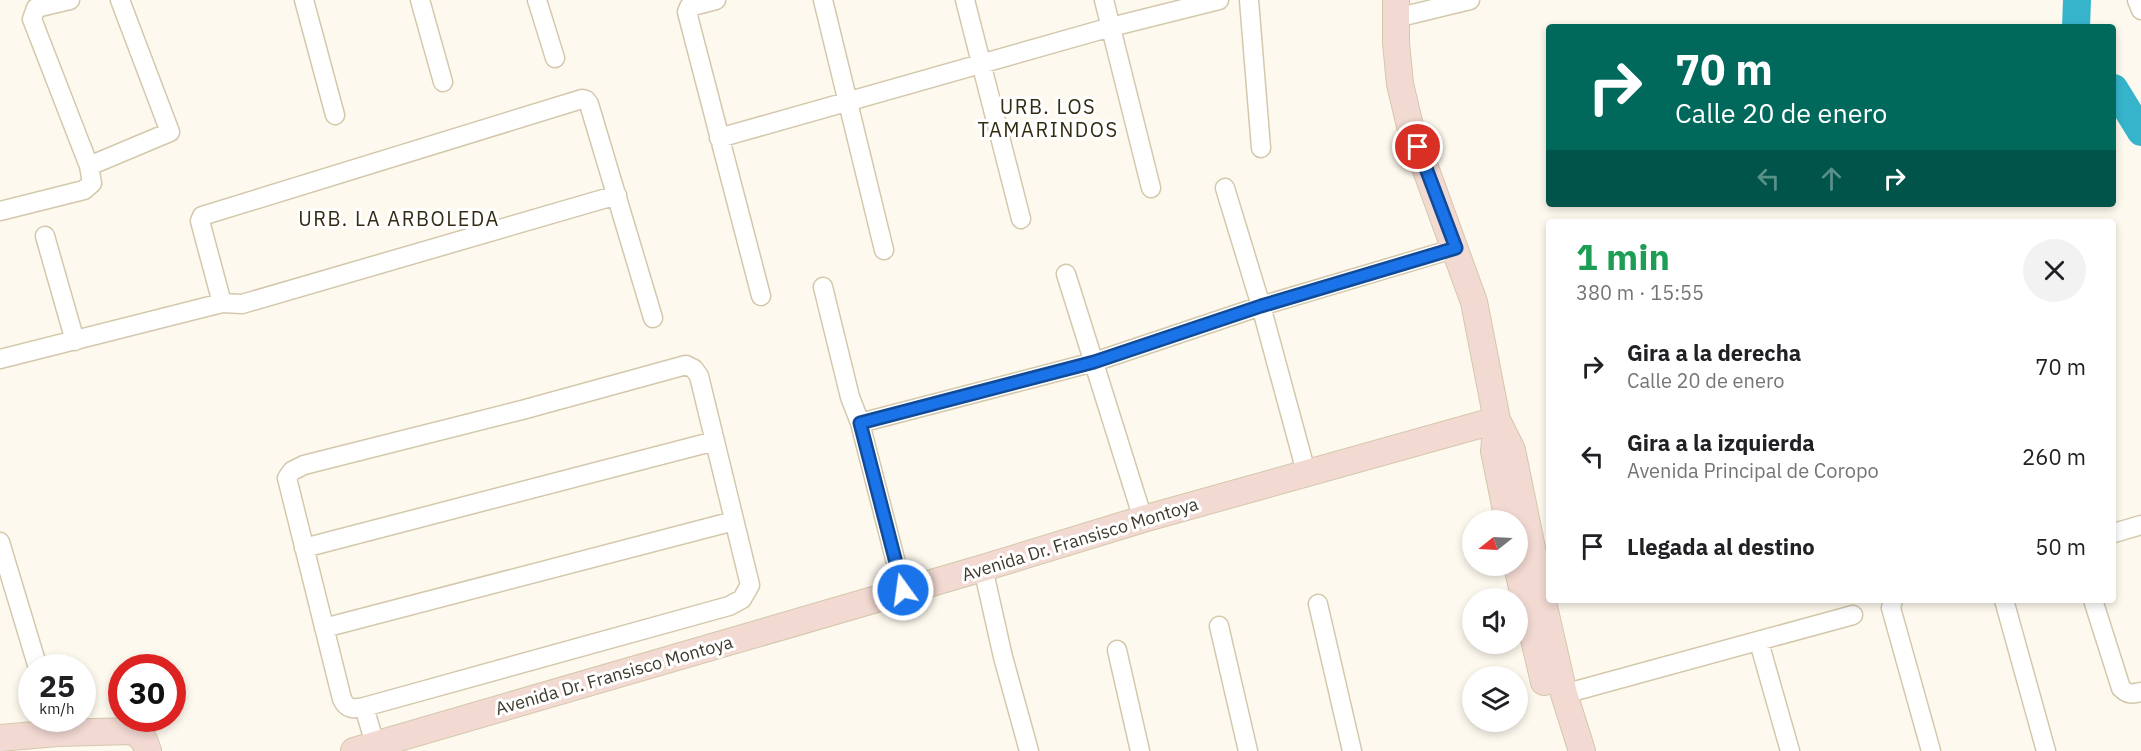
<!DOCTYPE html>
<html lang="es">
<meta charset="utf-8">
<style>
body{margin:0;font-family:"IBM Plex Sans",sans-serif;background:#f2f2f2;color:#202124;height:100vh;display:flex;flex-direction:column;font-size:22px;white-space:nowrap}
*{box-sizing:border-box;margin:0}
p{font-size:20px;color:#757577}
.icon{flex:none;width:33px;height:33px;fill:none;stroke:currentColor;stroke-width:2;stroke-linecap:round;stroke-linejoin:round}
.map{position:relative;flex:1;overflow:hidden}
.details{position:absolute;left:1546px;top:219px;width:570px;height:384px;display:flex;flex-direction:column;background:#fff;border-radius:6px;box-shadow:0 3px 9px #0003}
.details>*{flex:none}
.banner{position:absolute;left:1546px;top:24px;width:570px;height:183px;border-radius:6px;box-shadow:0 3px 9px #0003;background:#00695c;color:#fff;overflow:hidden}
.needle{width:39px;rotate:252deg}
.fabs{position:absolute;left:1462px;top:510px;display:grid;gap:12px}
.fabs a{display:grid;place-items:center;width:66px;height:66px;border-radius:50%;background:#fff;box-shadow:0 3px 9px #0003;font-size:30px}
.speed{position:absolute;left:18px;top:654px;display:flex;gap:12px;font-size:30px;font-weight:700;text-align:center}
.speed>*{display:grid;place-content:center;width:78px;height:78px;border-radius:50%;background:#fff;box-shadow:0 3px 9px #0003;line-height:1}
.speed small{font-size:15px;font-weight:400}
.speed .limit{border:9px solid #d22;background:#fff;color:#111}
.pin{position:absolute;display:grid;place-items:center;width:51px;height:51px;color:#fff;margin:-26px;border:3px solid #fff;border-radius:50%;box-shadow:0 2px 6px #0007}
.me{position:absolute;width:66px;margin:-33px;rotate:346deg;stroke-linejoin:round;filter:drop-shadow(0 0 4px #0008)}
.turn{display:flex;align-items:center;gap:21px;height:126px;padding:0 30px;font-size:27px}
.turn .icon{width:78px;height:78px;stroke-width:2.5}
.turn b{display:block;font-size:42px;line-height:51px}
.lanes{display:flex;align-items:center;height:57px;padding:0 30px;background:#0003;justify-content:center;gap:30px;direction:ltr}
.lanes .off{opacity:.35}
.round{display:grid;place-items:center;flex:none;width:63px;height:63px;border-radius:32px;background:#f2f2f2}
.overview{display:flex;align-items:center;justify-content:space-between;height:102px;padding:0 30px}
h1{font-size:36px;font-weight:800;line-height:45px;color:#1e9e55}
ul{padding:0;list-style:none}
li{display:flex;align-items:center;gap:18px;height:90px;padding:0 30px}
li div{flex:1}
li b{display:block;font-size:22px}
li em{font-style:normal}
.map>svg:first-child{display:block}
</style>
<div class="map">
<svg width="2141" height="751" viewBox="0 0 2141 751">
<rect width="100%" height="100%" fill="#fef9ee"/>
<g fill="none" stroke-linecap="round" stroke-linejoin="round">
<path stroke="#36b4cc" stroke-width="28" d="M2076,27L2077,0
M2114,88L2141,132"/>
<g stroke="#d3c8ab" stroke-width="21">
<path id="street" d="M304,0L335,115
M420,0L443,82
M537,0L555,58
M716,0L689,7L687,12L761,296
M823,0L884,250
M965,0L1021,219
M1104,0L1151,188
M1249,0L1261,148
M2137,0L2141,10
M1396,18L1470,0
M719,138L1111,27L1219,0
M89,166L170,132L120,0
M1225,188L1261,306L1306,472
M0,211L84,190L92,183L89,166L32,19L36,8L70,0
M45,236L75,341
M1066,274L1143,519
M823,287L850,397L860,423L903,590
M222,303L200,221L202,216L582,99L586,100L589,104L653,318
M0,359L222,303L242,304L617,195
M686,365L694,369L699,376L750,585L742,599L729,606L364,707C354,709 347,710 342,699L287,478L292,471L304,465L522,410Z
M860,423L1094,362L1261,306L1456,248
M2114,533L2141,525
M0,542L38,668
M304,548L715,441
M983,568L1003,657L1029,751
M1893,600L1891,608L1931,751
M2004,600L2046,751
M2093,600L2121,688C2128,695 2132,694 2141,692
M1318,604L1352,751
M1219,626L1248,751
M324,628L734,521
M1759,642L1790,751
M1117,650L1140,751
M1564,694L1853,615
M364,707L375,744"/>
</g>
<g stroke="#d3c8ab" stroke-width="28">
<path id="secondary" d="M1396,0V43L1400,84L1410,126L1474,302L1497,420L1512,450L1543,602L1564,694L1582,751
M1497,421L1494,451L1508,520
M1517,566L1544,682
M0,738L57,733L133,731L144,740L148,751
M354,751L983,568L1143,519L1497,420"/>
</g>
<use href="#street" stroke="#fff" stroke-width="18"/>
<use href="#secondary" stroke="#f2d9d2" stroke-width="26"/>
</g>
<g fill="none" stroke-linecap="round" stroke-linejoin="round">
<g stroke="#114b97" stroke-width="15">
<path id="route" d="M903,590L860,423L1094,362L1261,306L1456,248L1418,147"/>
</g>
<use href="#route" stroke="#1a73e8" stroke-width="10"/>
</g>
<g text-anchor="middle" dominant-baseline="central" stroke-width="6" stroke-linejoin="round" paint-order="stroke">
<g font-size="18" fill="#3d392d" stroke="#fff">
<text transform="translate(1080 539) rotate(-17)">Avenida Dr. Fransisco Montoya</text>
<text transform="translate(614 675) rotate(-16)">Avenida Dr. Fransisco Montoya</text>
</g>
<g font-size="20" letter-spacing="1.5" fill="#342b13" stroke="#fff">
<text x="1048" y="106">URB. LOS<tspan x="1048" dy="23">TAMARINDOS</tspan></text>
<text x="399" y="218">URB. LA ARBOLEDA</text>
</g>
</g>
</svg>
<div class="fabs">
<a><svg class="needle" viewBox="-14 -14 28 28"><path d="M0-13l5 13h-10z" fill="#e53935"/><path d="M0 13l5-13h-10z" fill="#757577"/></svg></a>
<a><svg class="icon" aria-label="sound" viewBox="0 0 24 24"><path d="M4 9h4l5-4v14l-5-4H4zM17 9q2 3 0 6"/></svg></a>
<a><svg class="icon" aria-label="layers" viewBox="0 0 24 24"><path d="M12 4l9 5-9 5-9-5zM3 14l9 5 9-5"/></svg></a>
</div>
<div class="speed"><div>25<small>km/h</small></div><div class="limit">30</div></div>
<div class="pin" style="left:1418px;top:147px;background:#d93025"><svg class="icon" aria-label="arrive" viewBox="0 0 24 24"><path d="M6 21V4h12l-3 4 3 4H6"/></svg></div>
<svg class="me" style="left:903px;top:590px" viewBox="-20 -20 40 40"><circle r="17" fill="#1a73e8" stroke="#fff" stroke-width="3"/><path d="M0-11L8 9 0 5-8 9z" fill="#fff"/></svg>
<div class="banner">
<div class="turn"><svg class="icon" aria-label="right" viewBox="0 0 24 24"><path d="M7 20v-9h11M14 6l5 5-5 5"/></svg><div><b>70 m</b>Calle 20 de enero</div></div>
<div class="lanes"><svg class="icon off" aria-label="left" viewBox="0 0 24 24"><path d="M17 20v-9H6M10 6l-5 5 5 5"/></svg><svg class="icon off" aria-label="ahead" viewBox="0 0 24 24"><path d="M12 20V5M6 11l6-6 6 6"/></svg><svg class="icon" aria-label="right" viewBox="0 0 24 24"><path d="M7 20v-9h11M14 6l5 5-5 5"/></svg></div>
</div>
<section class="details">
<div class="overview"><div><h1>1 min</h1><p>380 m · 15:55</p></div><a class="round"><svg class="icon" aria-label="close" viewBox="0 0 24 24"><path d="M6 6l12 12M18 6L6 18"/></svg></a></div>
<ul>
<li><svg class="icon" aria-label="right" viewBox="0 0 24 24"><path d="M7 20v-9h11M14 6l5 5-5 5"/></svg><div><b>Gira a la derecha</b><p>Calle 20 de enero</p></div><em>70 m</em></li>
<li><svg class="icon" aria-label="left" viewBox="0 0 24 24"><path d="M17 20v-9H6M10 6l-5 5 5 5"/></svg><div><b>Gira a la izquierda</b><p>Avenida Principal de Coropo</p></div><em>260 m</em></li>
<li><svg class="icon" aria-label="arrive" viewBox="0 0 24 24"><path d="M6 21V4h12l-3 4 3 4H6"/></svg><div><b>Llegada al destino</b></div><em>50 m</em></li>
</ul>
</section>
</div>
